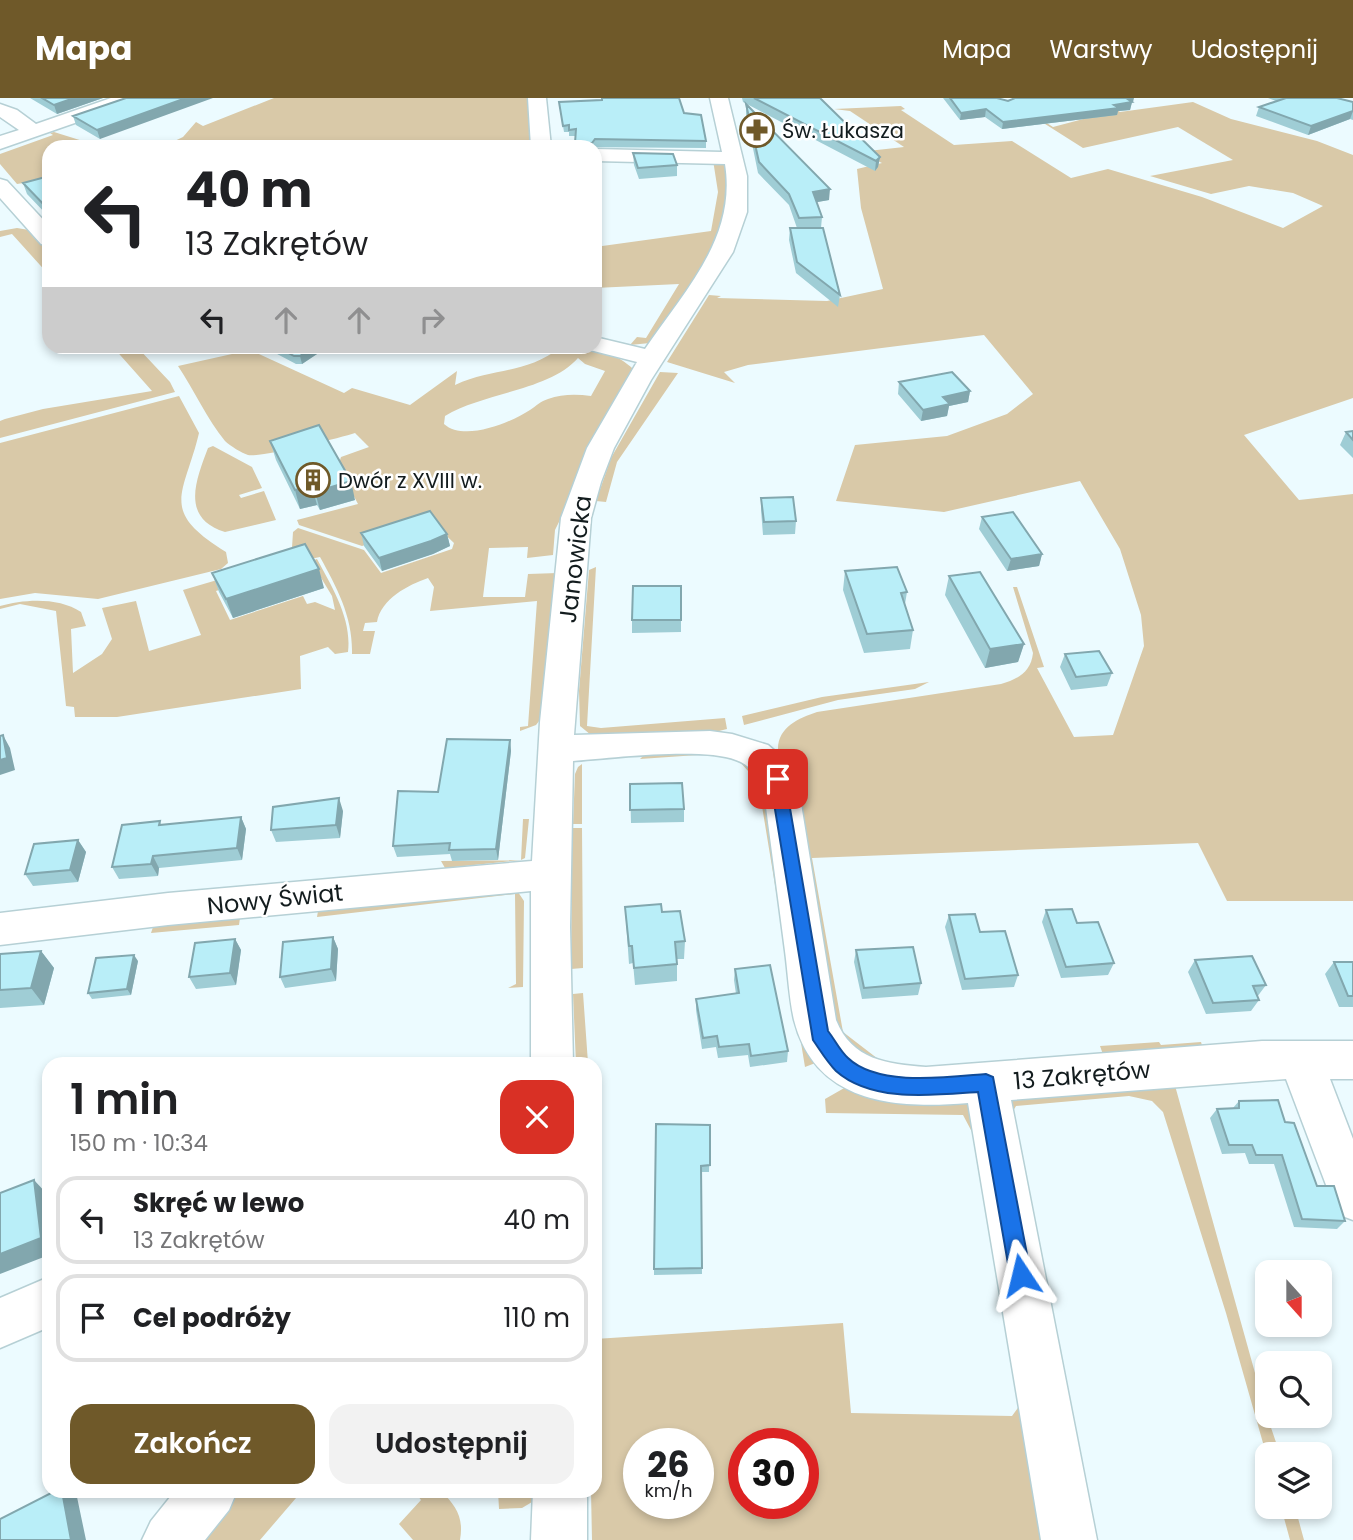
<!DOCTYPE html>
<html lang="pl">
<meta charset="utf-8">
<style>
body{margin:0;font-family:Poppins,sans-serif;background:#f2f2f2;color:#202124;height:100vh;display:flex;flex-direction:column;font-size:26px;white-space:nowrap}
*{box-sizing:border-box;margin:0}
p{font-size:23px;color:#757577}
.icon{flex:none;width:38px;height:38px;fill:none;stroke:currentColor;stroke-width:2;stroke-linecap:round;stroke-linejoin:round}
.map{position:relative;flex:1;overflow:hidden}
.drawer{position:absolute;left:42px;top:959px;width:560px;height:441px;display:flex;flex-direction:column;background:#fff;border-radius:21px;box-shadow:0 4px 10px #0003}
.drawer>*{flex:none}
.hud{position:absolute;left:42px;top:42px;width:560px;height:214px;border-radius:21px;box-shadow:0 4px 10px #0003;background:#fff;color:#202124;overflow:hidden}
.needle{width:46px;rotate:159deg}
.fabs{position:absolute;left:1255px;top:1162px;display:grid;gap:14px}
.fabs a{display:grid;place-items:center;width:77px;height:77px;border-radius:14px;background:#fff;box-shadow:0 4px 10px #0003;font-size:35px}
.speed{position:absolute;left:623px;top:1330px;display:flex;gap:14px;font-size:35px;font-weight:700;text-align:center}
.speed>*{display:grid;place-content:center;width:91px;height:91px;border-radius:50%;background:#fff;box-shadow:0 4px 10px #0003;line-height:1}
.speed small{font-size:18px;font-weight:400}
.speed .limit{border:10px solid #d22;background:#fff;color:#111}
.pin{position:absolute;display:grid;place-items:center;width:60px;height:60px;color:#fff;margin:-30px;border-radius:14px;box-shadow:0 4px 10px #0006}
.me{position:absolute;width:77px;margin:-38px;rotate:350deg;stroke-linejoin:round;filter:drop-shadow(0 0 5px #0008)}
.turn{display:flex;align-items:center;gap:24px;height:147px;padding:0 28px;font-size:32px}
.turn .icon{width:91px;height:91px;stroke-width:2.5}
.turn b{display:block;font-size:49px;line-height:60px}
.lanes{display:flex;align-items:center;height:66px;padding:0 28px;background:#0003;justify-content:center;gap:35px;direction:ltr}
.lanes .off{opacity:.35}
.round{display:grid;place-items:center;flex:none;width:74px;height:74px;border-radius:21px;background:#f2f2f2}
.head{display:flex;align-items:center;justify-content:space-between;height:119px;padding:0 28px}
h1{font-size:42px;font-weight:600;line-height:52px}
.button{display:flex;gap:14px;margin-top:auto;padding:14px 28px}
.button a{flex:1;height:80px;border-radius:21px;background:#6f5929;color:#fff;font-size:28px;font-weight:600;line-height:80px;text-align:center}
.button a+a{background:#f2f2f2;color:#202124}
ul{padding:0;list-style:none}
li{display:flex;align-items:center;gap:21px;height:88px;margin:0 14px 10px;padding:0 14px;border:4px solid #e0e0e0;border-radius:21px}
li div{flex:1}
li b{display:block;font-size:26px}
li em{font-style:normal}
header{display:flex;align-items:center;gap:42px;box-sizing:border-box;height:98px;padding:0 35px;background:#6f5929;color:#fff}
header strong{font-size:33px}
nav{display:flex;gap:38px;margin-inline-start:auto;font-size:24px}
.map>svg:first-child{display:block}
</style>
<header>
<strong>Mapa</strong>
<nav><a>Mapa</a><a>Warstwy</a><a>Udostępnij</a></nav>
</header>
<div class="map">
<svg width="1353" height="1442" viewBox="0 0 1353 1442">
<rect width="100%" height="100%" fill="#ecfbff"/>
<path fill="#d9c9a8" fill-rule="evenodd" d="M274,0H534L537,49H162L183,39L196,24L203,28Z
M1193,4L1231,21L1317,43L1353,57V300L1244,337L1299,402L1353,396V803H1227L1198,745L812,760L843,934L882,964L861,959L834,925L778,651C778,629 799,620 817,614L1001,586C1018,581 1031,574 1033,555L1013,489H1017L1044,569L1037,570L1074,639L1113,637L1144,548L1141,517L1120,451L1080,383L944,414L836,403L855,347L947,338L1007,316L1033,296L984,237L748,267L724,274L735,285L667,264L709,197L721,198L717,200L827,203L883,191L861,110L857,71L882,65L859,54L904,49L850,13L834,11L901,8L905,11L901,12L954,47L1012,43L1071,80L1108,71L1202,99L1283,130L1323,108L1293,95L1249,88L1211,96L1150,78L1233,62L1178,29L1083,50L1023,12L1016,5L1053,29L1106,15L1113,9L1120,14Z
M54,34L102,49H49V81L17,86L0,66V56L53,37L50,35Z
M713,62L726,64L732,93L717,151L650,245L630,247L637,239L646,240L679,186L595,190V149L711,133L718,94Z
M17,130L29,132L49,153V177L12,136L0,139V133Z
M113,249H137L170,284L175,294L0,340V323L5,321L43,311L152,293Z
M561,249C568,251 571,250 578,249C595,247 623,260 634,272L555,432L553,457L527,460L528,449L489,450L483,499H525L528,476L558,475L543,618L536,627L520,633V629L528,628L537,503L430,513L434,489L428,480C408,487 381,501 377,524L365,525L363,533H375L370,556H352C353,519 337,490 320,459L291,465L293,434L298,430L364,452L381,475L452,451L454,445L433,425L362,448L299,427L297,422L358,406L338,368L341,359L369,349L355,335C340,340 260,360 248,357C242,355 230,348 225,343C207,321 194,292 178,268L250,252L344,295L352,290L410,307L457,273L455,287C494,269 525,277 561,249ZM578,260L585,266L605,273L591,298C576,296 562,296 548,301C541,303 536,308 530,312C510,325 464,344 444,326L445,318C484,294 549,293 578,260Z
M660,274L678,275L617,364L606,404L596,403L611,360Z
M179,298L199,335C184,398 158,412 226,454L228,465L221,471L98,501L35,495L0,501V345Z
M213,348L252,369L262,390L239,397L241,400L264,393L276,422L225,434C180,420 196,382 208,350Z
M317,461C332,489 352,521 348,554L335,556L328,549L300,558L301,591L117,619H75L74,609L66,608L56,513L20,506L0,511V508C24,501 59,499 81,514L86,528L71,531L73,575L102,556L112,541L102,510L136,503L149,553L201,537L183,492L224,480L244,484L216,493L230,522L303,498L307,506L315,504L335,512L332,498L311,463Z
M596,469L587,628L601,630L725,620L727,631L707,636L591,637L580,628L579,593L589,472Z
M929,584L915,591L838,602L744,627L742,618L822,599Z
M707,653L736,658L764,680L818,964L805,969L758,684L739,663L712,656L640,661L645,656Z
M582,666V726H573L575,676L578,669Z
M523,721H529L525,760L521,762L445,770L441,763L521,762Z
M572,730H582L583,870L571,871Z
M518,794L524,803L523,889L508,890L516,886L515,796L317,819L318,813Z
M240,820L239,827L151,835L153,829Z
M583,895L588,965L576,966L573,896Z
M1159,944L1161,947L1201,944L1204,954L1105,962L1100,948Z
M1174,984L1267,1318L1280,1356H1267V1359L1226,1215L1163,1014L1152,1003L1129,998L1016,1008L1009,1020L1005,1003Z
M846,989L967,1005L977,1011L1058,1442H592L591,1393H595V1241L843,1225L851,1315L1012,1318L1020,1307L972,1034L963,1017L826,1015L825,1001ZM639,1346H698V1405H639ZM744,1346H803V1405H744Z
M237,1393H302L260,1442H206Z
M414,1393H441C456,1408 464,1419 460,1442H413L399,1426L421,1402Z
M498,1393H537V1401L522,1410L499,1411Z
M1281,1409H1295L1304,1442H1290Z"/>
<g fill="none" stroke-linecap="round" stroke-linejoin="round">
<g stroke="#b6d0d5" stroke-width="3">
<path id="minor" d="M111,0H138L135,4L0,51V38L19,32L0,19V6L17,12L36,26Z
M528,0H546L551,49H531Z
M710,0H728L747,78V114L733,154L651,282L614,350L601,384L591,420L574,637L710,633L732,636L768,647L783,660L798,687L836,922C852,962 887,966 926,969L1262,943H1353V981H1330L1353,1041V1122L1337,1116L1286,981L1011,1002L1097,1442H1041L968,1005C896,1011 815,1006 794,922C789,900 788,875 785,853C778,800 771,747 764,694C759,680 751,667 736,662C702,649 612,660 573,663L570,829L573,966H531V793L168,827L0,847V815L168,795L532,763L540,624L561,420L587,350L637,264L586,251L584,248H595V239L645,251C684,193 737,140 725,66L595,63V51L722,54Z
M0,81L7,83L49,128V148L41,146L0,100Z
M49,1179V1229L0,1250V1200Z
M175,1393H237L229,1412L205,1442H142L151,1423Z
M533,1393H587V1442H531Z"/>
</g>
<use href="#minor" fill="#fff" fill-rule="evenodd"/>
</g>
<path fill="#9fcdd5" d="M30,0H103L57,16Z
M126,0L100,41L76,27L73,18Z
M601,0H679L684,15L706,43V50L575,49L576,38H569V34H564L559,4L601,2Z
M742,0H820L880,59L878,69L875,73L743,4Z
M943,0H997L1008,3L1133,4H1132L1130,12L1118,13L1117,17L1002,31L985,19L960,22Z
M1268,0H1337L1353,4V22L1350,21L1308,37L1256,18L1259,9L1276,3Z
M746,6L829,102L817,104L822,119L821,130L840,197L838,209L796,175L789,142L790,130H797L789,107L758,75L746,16Z
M633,55L677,67V78L639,81L634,67Z
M49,78V119L27,96L23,85Z
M262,248H329L302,266H296Z
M899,284L970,293L968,304L949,308L947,318L921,323L898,296Z
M1353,333V360L1340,347L1346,334Z
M270,343L355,402L320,412L317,407L300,411L276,362Z
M761,400L796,423L795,436L763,437L761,412Z
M982,419L1042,456L1039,468L1007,473L979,431Z
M361,435L447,436L450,448L433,456L382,473L364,448Z
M845,473L907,494L905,506L913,532L910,551L864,555L843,492Z
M212,475L324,490L233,520L219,494Z
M949,478L1024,546L1018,564L985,570L945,497Z
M681,488V534L632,535V522Z
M1065,556L1112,575L1107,588L1071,592L1060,569Z
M510,642L511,653L498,762L452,763L450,756L397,759L393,748L438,694Z
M630,686L684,711V724L631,725Z
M343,713L340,740L276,744L271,732Z
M241,719L246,731L242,762L159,770L158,778L119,781L112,769L160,723L161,727Z
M78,742L86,754L78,784L33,788L25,776Z
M625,809L662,814L685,843L684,861H677V883L635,887L633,865L629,866Z
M1046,812L1077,825L1114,865L1108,877L1061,880L1042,824Z
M949,817L980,834L1018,877L1014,889L962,892L945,829Z
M333,839L338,851L336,883L285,890L280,879Z
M235,841L241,852L236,887L196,891L189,879Z
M856,852L921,885L918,897L862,901L854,864Z
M41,853L54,870L44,907L0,910V856Z
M1195,862L1266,887L1257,899L1259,902L1251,913L1206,916L1188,874Z
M138,863L131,897L92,901L88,895Z
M1334,864H1353V909H1339L1325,876Z
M735,871L788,953L787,964L750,969L748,957L718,960L716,949L702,951L696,912V901L736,896L734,882Z
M1239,1003L1285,1024L1317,1088L1345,1123L1337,1131L1294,1129L1274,1066H1249L1245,1055L1222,1056L1210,1020L1217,1011L1233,1010Z
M710,1027L709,1074H701L702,1176L654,1177V1171Z"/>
<path fill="#82a7ae" d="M74,0H103L57,16L54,7Z
M186,0H213L100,41L97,32Z
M1122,0H1134L1133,4L1121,6Z
M1132,4L1130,12L1118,13L1117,17L1002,31L1003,24Z
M986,11L985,19L960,22L961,15Z
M1353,13L1350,21L1308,37L1311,28Z
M880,59L878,69L875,73L876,63Z
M830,91L829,102L812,105L813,94Z
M314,248H329L302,266L300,258Z
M970,293L968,304L949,308L947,318L921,323L923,312L943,299Z
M351,383L355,402L320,412L315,394Z
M312,388L317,407L300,411L295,392Z
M447,436L450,448L433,456L382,473L379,460Z
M1042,456L1039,468L1007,473L1011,461Z
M319,471L324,490L233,520L226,501Z
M1024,546L1018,564L985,570L990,551Z
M3,637L10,650L15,672L0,677V662Z
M510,642L511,653L498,762L496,751Z
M339,700L343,713L340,740L336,727Z
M241,719L246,731L242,762L237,750Z
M78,742L86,754L78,784L70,772Z
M153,758L159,770L158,778L151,766Z
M333,839L338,851L336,883L331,871Z
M235,841L241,852L236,887L230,875Z
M41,853L54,870L44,907L31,890Z
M134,857L138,863L131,897L127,891Z
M34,1082L48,1097L49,1157L0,1176V1156Z
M62,1393H68L77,1399L86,1442H71Z"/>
<path fill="#b9eef8" stroke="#82a7ae" stroke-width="2" d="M42,0H74L54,7Z
M126,0H186L97,32L73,18Z
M602,0H679L684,15L701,17L706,43L595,41L592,45H575L576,31L569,32V27L563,28L559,4L602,2Z
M754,0H820L880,59L876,63Z
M950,0H997L1008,3L1015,0H1126L1132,4L1114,7L1119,10L1003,24L986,11L961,15Z
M1286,0H1337L1353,4V13L1311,28L1259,9Z
M746,6L830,91L813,94L822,119L799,120L789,96L759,64Z
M633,55L673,56L677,67L638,70Z
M49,78V112L23,85Z
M790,130H823L840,197L797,164Z
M276,248H314L300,258H294Z
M952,274L970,293L943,299L950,306L923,312L899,284Z
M319,327L351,383L315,394L312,388L295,392L270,343Z
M1353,333V342L1346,334Z
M793,399L796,423L764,424L761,400Z
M430,413L447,436L431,443L379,460L361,435Z
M1013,414L1042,456L1011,461L982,419Z
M305,446L319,471L226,501L212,475Z
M897,469L907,494L901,495L913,532L867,536L845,473Z
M980,474L1024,546L990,551L949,478Z
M633,488H681V522H632Z
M1099,553L1112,575L1076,579L1065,556Z
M3,637L7,660L0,662V638Z
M447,641L510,642L496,751L449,752L450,745L393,748L398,693L438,694Z
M682,685L684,711L630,712V686Z
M339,700L336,727L271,732L273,709Z
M241,719L237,750L153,758L151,766L112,769L122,727L160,723L159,727Z
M78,742L70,772L25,776L34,746Z
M661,806L662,814L680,813L685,843L675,844L677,866L634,870L632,848H629L625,809Z
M1072,811L1077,825L1098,824L1114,865L1066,869L1046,812Z
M975,816L980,834L1005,833L1018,877L965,881L949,817Z
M333,839L331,871L280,879L283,844Z
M235,841L230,875L189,879L195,845Z
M913,849L921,885L864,890L856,852Z
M41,853L31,890L0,892V856Z
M134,857L127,891L88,895L96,860Z
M1252,858L1266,887L1253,888L1259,902L1213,905L1195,862Z
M1334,864H1353V898H1348Z
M770,867L788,953L751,958L749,946L719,949L717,938L703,940L696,901L739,895L735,871Z
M1278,1002L1285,1024L1294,1025L1317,1088H1334L1345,1123L1302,1121L1282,1057H1256L1252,1047H1229L1217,1011L1239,1010V1003Z
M656,1026L710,1027V1067L701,1068L702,1170L654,1171Z
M34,1082L41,1140L0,1156V1095Z
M55,1393H62L71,1442H0V1421Z"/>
<path fill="#1a73e8" stroke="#114b97" stroke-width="2" d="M778,676L785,681L828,933C835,942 840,953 848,960C878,989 948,979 986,976L993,979L1031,1177L1028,1185L1021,1188L1013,1185L1010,1177L978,994C934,997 872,1005 836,973C827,964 820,952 813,942L770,681Z"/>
<defs>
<g id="pharmacy-ring" transform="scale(1.75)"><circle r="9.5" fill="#fff" stroke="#6f5929" stroke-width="1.5"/><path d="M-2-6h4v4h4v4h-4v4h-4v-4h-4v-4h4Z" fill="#6f5929"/></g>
<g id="building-ring" transform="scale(1.75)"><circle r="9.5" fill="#fff" stroke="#6f5929" stroke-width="1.5"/><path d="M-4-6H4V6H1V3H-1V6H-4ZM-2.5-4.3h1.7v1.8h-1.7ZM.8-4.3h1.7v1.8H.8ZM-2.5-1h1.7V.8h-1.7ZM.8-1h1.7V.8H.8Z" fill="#6f5929"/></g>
</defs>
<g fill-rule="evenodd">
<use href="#pharmacy-ring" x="757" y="32"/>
<use href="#building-ring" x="313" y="382"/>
</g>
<g text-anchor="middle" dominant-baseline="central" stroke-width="5" stroke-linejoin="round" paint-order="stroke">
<g font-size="21" fill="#131c1e" stroke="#fff" text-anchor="start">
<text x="782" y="32">Św. Łukasza</text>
<text x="338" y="382">Dwór z XVIII w.</text>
</g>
<g font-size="24" fill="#131c1e" stroke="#fff">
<text transform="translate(575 461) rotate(-83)">Janowicka</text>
<text transform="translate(275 801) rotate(-6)">Nowy Świat</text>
<text transform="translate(1082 977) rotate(-5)">13 Zakrętów</text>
</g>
</g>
</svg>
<div class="fabs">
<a><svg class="needle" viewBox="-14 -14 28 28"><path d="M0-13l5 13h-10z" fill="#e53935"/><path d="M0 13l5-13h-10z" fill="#757577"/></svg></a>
<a><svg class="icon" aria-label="search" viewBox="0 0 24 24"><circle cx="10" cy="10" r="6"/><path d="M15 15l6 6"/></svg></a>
<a><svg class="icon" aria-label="layers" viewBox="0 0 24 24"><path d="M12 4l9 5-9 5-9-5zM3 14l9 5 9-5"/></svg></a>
</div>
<div class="speed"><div>26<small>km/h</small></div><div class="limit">30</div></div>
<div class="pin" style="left:778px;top:681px;background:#d93025"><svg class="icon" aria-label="arrive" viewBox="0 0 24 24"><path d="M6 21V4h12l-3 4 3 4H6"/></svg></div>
<svg class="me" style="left:1021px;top:1177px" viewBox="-20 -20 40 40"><path d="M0-17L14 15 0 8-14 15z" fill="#1a73e8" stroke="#fff" stroke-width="4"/></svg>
<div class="hud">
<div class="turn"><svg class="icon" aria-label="left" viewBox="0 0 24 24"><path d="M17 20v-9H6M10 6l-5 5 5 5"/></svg><div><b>40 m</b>13 Zakrętów</div></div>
<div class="lanes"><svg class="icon" aria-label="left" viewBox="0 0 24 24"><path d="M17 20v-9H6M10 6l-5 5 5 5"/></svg><svg class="icon off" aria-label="ahead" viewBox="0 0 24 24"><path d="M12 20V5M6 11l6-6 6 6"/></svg><svg class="icon off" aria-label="ahead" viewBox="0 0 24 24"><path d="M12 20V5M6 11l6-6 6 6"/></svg><svg class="icon off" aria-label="right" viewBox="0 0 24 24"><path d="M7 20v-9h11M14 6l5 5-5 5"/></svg></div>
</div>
<section class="drawer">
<div class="head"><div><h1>1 min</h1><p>150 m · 10:34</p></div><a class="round" style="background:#d93025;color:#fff"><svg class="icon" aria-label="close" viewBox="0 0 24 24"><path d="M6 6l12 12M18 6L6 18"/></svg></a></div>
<ul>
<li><svg class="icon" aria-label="left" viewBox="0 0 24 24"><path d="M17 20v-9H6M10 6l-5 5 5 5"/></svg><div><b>Skręć w lewo</b><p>13 Zakrętów</p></div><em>40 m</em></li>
<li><svg class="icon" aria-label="arrive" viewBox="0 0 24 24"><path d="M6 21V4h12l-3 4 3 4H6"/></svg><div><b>Cel podróży</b></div><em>110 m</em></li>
</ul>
<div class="button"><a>Zakończ</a><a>Udostępnij</a></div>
</section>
</div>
